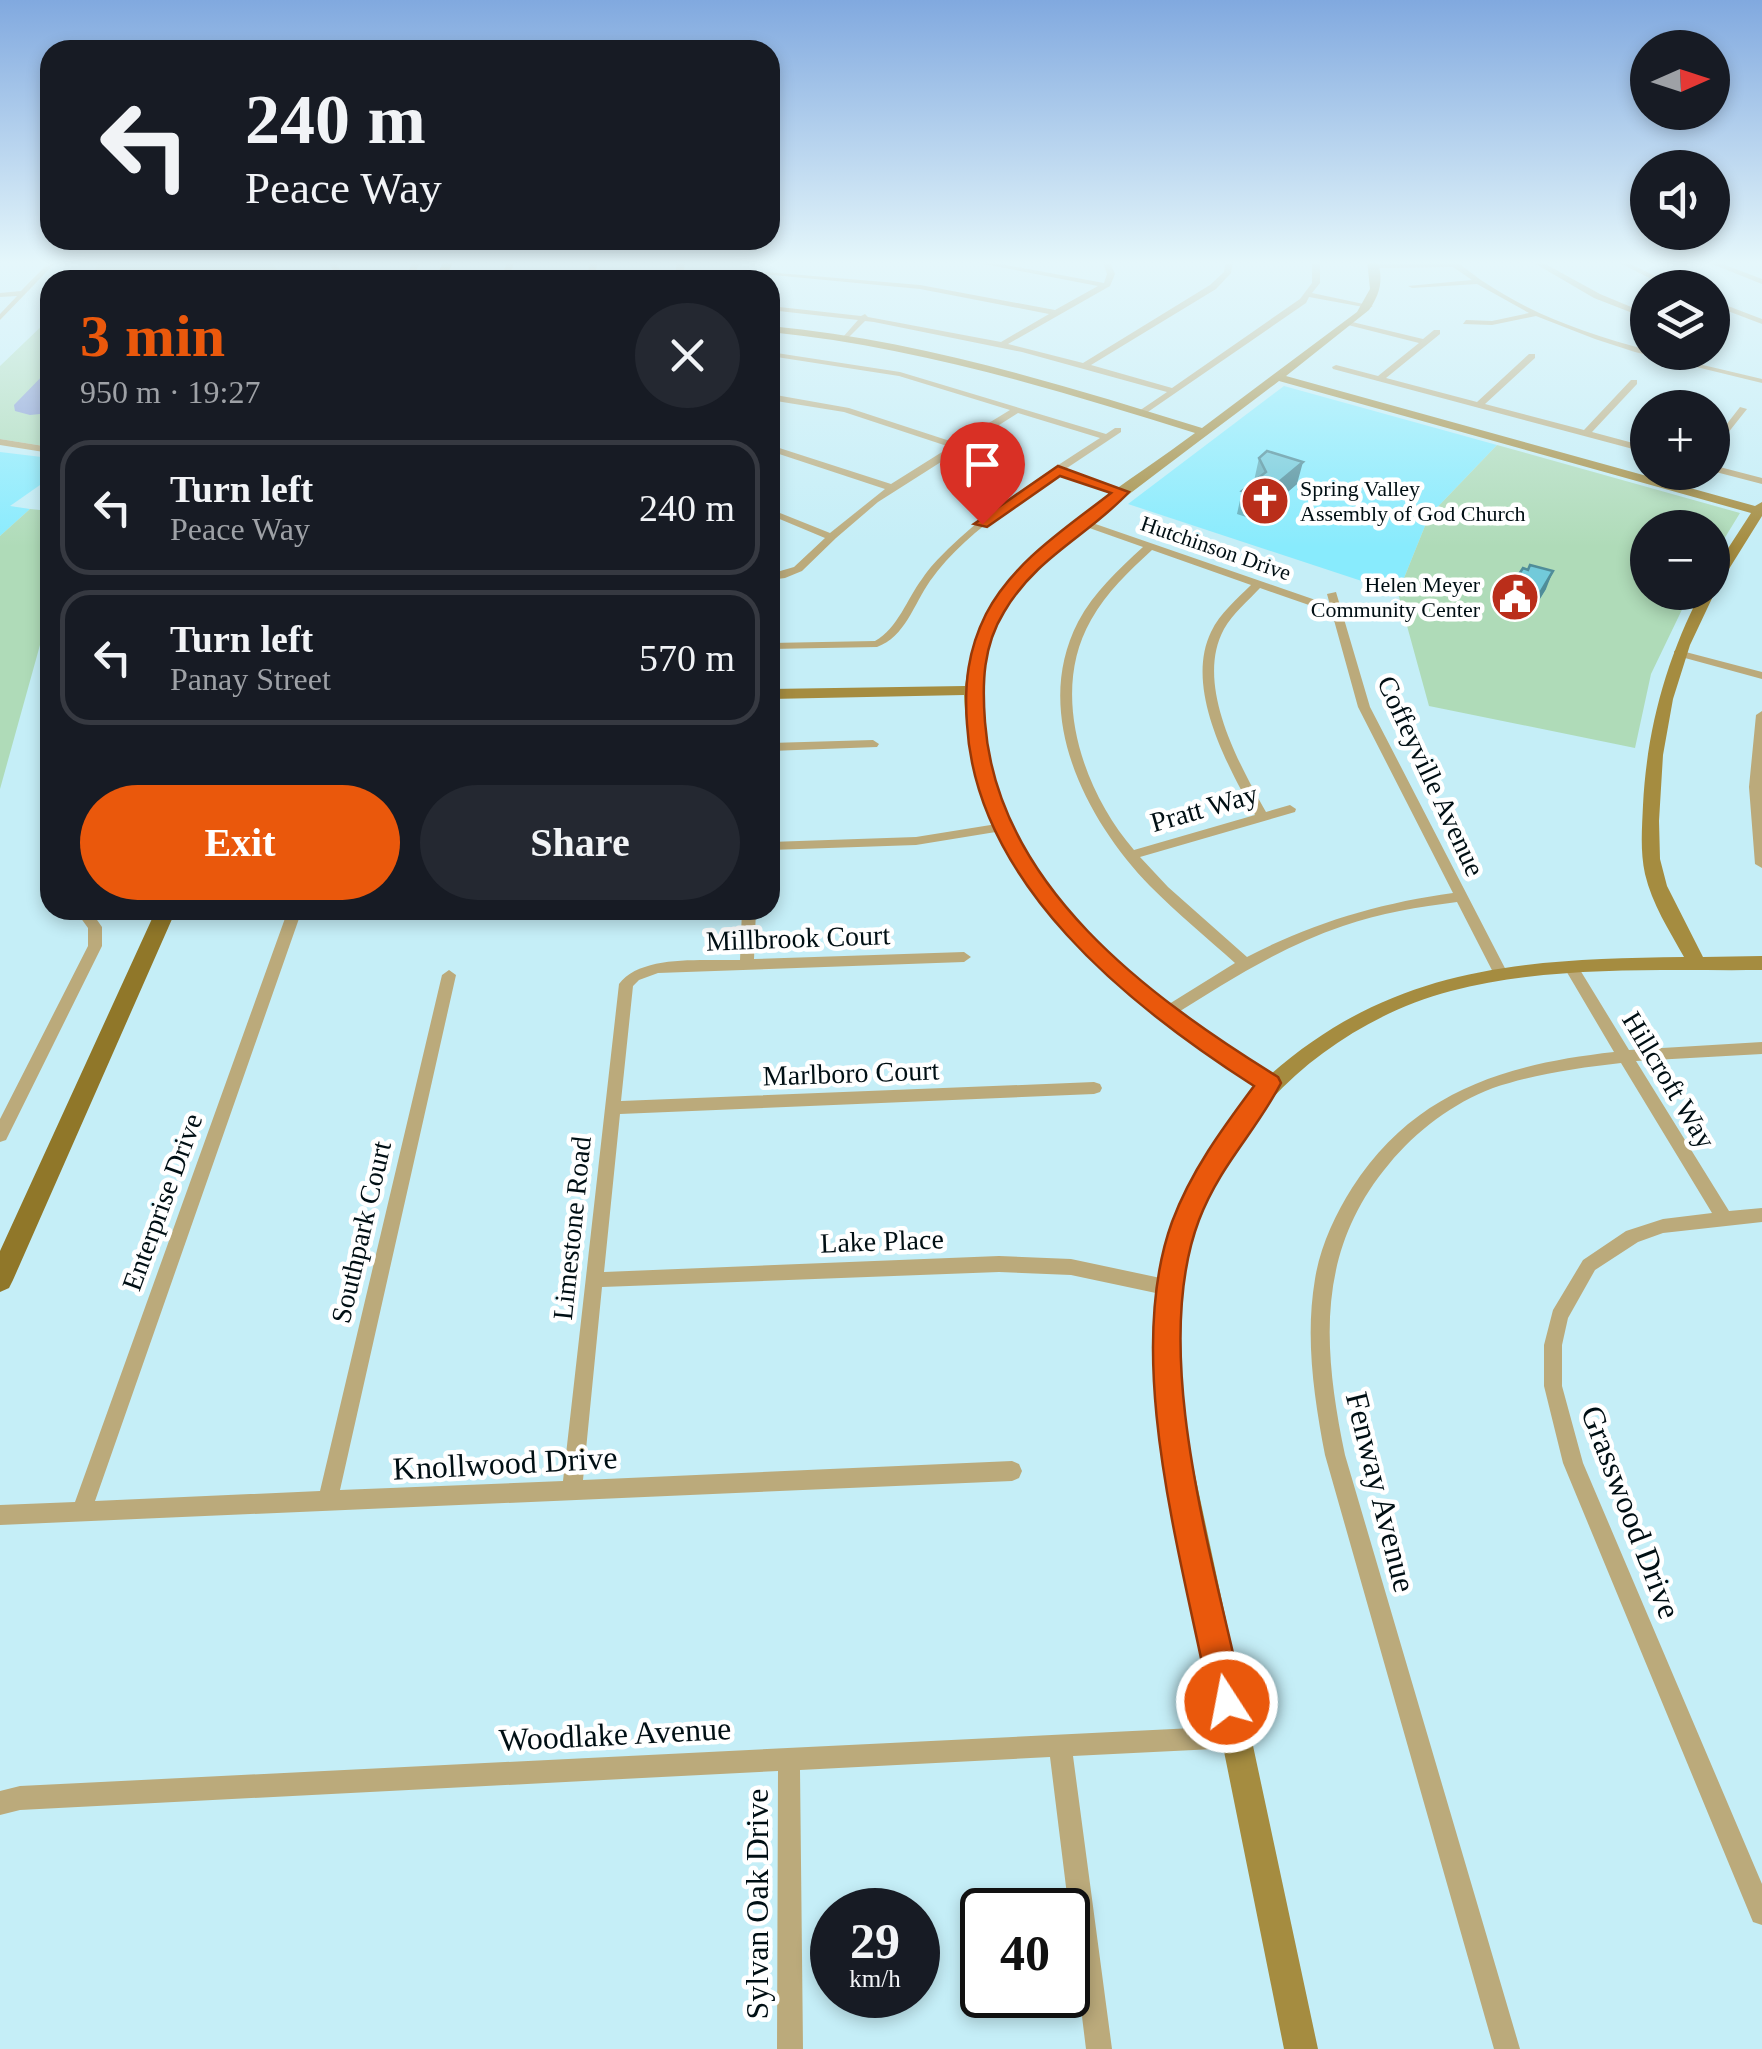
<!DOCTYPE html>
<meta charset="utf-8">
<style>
body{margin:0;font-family:"Times New Roman",serif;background:#242831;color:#f1f3f6;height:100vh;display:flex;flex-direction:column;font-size:38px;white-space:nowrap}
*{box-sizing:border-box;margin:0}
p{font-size:32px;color:#9ea1a6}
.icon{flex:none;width:55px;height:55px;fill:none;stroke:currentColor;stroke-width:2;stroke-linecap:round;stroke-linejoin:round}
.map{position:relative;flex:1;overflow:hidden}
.panel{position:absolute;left:40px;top:270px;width:740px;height:650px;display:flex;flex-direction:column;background:#171b24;border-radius:30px;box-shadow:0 5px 15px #0003}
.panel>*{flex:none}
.hud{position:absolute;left:40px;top:40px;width:740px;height:210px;border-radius:30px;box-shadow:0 5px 15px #0003;background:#171b24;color:#f1f3f6;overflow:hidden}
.needle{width:65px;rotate:87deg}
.fabs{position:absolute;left:1630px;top:30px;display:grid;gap:20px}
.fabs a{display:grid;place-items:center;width:100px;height:100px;border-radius:50%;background:#171b24;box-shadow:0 5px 15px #0003;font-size:50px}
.speed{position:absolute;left:810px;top:1888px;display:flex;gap:20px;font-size:50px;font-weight:700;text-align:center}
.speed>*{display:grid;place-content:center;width:130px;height:130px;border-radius:50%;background:#171b24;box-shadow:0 5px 15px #0003;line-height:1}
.speed small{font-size:25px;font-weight:400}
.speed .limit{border:5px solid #111;border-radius:15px;background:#fff;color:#111}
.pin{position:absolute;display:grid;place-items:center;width:85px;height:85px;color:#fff;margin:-102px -42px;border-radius:50% 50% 50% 0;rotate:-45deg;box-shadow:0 0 10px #0007}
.pin .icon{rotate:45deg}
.me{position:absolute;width:110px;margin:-55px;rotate:349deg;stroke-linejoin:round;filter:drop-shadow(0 0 8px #0008)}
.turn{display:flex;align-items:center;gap:35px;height:210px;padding:0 40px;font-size:45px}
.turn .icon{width:130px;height:130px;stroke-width:2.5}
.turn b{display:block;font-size:70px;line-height:85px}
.round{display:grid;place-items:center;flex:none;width:105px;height:105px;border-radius:52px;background:#242831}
.head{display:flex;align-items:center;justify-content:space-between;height:170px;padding:0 40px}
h1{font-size:60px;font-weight:800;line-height:75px;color:#ea580c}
.button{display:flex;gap:20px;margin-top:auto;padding:20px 40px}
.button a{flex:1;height:115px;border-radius:60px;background:#ea580c;color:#fff;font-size:40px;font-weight:800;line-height:115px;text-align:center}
.button a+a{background:#242831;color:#f1f3f6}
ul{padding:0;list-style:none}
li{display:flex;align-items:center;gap:30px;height:135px;margin:0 20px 15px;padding:0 20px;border:5px solid #363941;border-radius:30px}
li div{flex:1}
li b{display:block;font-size:38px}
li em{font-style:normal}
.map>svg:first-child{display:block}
</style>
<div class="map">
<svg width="1762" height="2049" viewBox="0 0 1762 2049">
<rect width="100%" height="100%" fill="#c5eef7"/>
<path fill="#88ebfd" d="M1284,386L1497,445L1429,516L1398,593L1128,504Z
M0,452L50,458V478L10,506L30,509L0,536Z"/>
<path fill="#afdbb8" d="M102,260H270L284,280H87Z
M50,318V447L0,439V366Z
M1497,445L1740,513L1713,557L1712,528H1648V592L1690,593L1651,674L1635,748L1429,706L1398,593L1429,516Z
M30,509L50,511V609L0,789V536Z"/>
<path fill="#8799d2" d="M50,368V413L30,415L15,411L14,405Z"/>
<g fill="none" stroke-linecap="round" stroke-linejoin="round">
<path fill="#bbaa7b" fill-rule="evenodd" d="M0,260H8L0,263Z
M51,260H58L0,320V314L17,296L0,297V293L21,291Z
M326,260H333L341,271L399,270L403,272L399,274L344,275L348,280H340Z
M414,260H421L412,280H404Z
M508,260H515L508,280H500Z
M591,260H598L594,280H586Z
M677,260H685L683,280H675Z
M963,260H979L1104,283L1107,274L1102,260H1109L1115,274L1110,286L1008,344L1083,363L1210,285L1224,272L1226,260H1233L1231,273L1216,289L1091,365L1172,388L1300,299L1312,283V260H1320V283L1312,293L1373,306L1369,308L1309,297L1306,303L1142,416L1138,413L1139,411L1167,392L1022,352L874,322L865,321L847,339L843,337L858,320L770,310V306L861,316L865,314L868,317L1001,342L1049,314L920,289L762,274L766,272L920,285L1055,310L1098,286Z
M1445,260C1460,260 1472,275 1484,282C1533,315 1590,335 1648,350V352L1762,379V383L1635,352L1595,339L1536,316L1492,325L1463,324L1466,320L1492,321L1529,313L1477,284L1412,288L1408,286L1472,280L1453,267L1375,268L1371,266L1375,264L1448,263Z
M1529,260H1538L1600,294L1648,314V319L1594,298Z
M1614,260H1623L1679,288H1669Z
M1702,260H1712L1762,279V284Z
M1712,300L1762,319V324L1712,305Z
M1348,321L1423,339L1434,330H1440V334L1386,378L1477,402L1529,354H1535V358L1485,404L1584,430L1631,380H1637V384L1592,432L1648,447V453L1333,369L1332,367L1336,365L1378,376L1419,343L1348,325Z
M770,352L900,372L1106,434L1115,428H1121V432L1064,470L1127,492L1119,494L1057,474C1013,503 961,537 930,581C914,604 905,637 877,647L770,649V643L875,641C898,628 907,599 922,579C929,568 939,558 948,549C993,505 1048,472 1100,438L1018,413L878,502L836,538L802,571L785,578L770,580V574L794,567L825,538L770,515V509L830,533L885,489L770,451V445L891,484L950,447L844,412L770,400V394L849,408L956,443L1010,410L899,376L770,356Z
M1740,407L1747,409L1712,453V443Z
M0,439L50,447V453L0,445Z
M1712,465L1762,478V484L1712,471Z
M1081,519L1330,605L1327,594L1336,592L1370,707L1508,974L1506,978H1496L1457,902C1419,907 1380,913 1343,926C1281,947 1226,982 1171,1017H1161L1159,1013L1161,1009L1235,963C1207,938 1177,913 1150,886C1085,819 1031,713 1078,622C1094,592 1118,570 1143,547L1078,524L1076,522ZM1152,550L1251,585C1237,599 1220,613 1211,632C1184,688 1228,767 1255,815L1134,850C1083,791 1049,693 1091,620C1107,592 1128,572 1152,550ZM1260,588L1332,613L1358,707L1453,893C1380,903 1312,923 1247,957L1168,887L1140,857L1295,812L1296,809L1290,805L1266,812C1239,764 1194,684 1224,629C1233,613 1248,601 1260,588Z
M1678,650L1762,672V679L1674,655V651Z
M1762,711V868L1755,864L1749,787L1756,715Z
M873,740L879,744L877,747L770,751V743Z
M1003,823L1009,827L1008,830L916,845L770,850V842L916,837Z
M75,910H90L102,927V946L6,1140L0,1142V1119L88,946V928Z
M288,910H302L95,1501L320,1491L442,975L449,970L456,975L340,1490L563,1481L619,984C641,954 705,961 740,960L742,910H756L754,959L964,952L971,957L964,962L658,973L639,980L633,986L621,1101L1094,1082L1100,1084L1102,1088L1100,1092L1094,1094L620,1114L604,1272L999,1256L1071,1259L1170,1280L1176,1282L1179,1288L1176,1294L1170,1296L1071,1275L999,1272L602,1287L583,1480L1012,1461L1019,1464L1022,1471L1019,1478L1012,1481L0,1525V1505L75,1502Z
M1572,964L1577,965L1629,1050L1762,1042V1054L1636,1061L1729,1211L1762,1208V1222L1663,1233L1638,1242L1595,1270L1568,1318L1562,1345V1386L1583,1463L1762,1884V1925L1753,1922L1563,1463L1544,1386V1345L1553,1310L1583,1260L1626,1231L1663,1219L1712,1213L1621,1063C1578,1068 1534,1074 1493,1088C1453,1103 1416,1131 1389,1164C1315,1252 1323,1349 1345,1455L1520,2049H1494L1325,1455C1314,1397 1305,1338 1315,1279C1320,1247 1335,1215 1352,1188C1414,1091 1506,1064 1614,1052L1565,969Z
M1234,1726L1242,1729L1245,1737L1242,1745L1234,1748L1073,1756L1112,2049H1086L1050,1757L800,1770L803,2049H777L778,1771L20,1810L0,1815V1791L20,1786Z"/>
<path fill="#a58c40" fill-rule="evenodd" d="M1367,260H1377C1384,279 1380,294 1369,310L1286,376L1755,506L1762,502V516L1719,585L1713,589L1715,592L1690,645L1673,699L1663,755L1659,821L1660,859L1667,886L1703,957L1762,956V970C1660,971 1551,965 1451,991C1330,1023 1221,1121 1190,1245C1175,1301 1178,1361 1183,1419L1318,2049H1284L1157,1419C1149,1281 1165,1193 1258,1086C1114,993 972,880 964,695L770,699V689L965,686C968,668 971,650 978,633C1013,550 1124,486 1195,433C1055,389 917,347 770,332V326C919,340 1060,384 1202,428L1357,312L1370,289ZM1279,381L1751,513L1712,573V592H1701C1666,660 1647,729 1643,805C1642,828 1640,851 1645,874C1652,904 1669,930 1684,957C1526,959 1395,965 1271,1074C1148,996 1022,902 986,753C973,695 982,637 1019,589C1048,550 1089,524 1128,495C1178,457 1229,419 1279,381Z"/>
<path fill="#907729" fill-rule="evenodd" d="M444,260H454L445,280H435Z
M156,910H176L13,1280L9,1288L0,1292V1251Z"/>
</g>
<path fill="#62aebb" d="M1259,458L1297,484L1255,520L1237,514L1242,491L1254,481Z
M1512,585L1546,589L1533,610L1505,603Z"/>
<path fill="#508d99" d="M1303,462L1297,484L1255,520L1261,497Z
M1553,571L1546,589L1533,610L1540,593Z"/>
<path fill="#72cada" stroke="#508d99" stroke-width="2.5" d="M1267,451L1303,462L1261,497L1242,491L1266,472L1259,458Z
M1530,565L1553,571L1540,593L1512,585L1523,568L1528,570Z"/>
<linearGradient id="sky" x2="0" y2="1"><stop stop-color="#81a9df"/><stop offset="0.48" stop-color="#e5f7fb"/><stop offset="1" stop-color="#e5f7fb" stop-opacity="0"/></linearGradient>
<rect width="1762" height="547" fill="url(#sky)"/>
<path fill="#ea580c" stroke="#983908" stroke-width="2.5" d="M1058,466L1129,492C1088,536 1037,556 1004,612C983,646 982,683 985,722C997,886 1149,997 1278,1077L1281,1083C1255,1133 1220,1165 1199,1220C1148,1355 1215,1564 1244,1702L1239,1714L1227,1719L1215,1714L1210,1702C1183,1561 1122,1360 1172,1222C1191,1171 1222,1129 1254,1086C1129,1006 976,884 967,724C964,684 968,650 986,614C1013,562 1066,528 1111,493L1060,476L987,527L974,524Z"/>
<defs>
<g id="church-disc" transform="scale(2.5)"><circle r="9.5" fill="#ba2e1a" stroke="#fff"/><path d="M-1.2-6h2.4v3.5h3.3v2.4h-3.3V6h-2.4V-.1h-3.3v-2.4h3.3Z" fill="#fff"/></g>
<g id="civic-disc" transform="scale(2.5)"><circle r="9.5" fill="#ba2e1a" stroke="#fff"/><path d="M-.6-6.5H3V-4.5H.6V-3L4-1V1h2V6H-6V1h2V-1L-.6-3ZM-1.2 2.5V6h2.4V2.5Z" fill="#fff"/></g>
</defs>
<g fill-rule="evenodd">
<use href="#church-disc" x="1265" y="501"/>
<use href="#civic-disc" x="1515" y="597"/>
</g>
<g text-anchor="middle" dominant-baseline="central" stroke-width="9" stroke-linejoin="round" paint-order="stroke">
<g font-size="22" fill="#000f14" stroke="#fff" text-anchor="start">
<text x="1300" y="488">Spring Valley<tspan x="1300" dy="25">Assembly of God Church</tspan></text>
<text x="1480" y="584" text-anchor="end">Helen Meyer<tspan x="1480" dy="25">Community Center</tspan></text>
</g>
<g font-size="22" fill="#000f14" stroke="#fff">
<text transform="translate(1216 548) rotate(19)">Hutchinson Drive</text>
</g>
<g font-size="28" fill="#000f14" stroke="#fff">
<text transform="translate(1431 776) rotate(65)">Coffeyville Avenue</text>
<text transform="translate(1204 808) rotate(-16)">Pratt Way</text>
<text transform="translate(798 938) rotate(-2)">Millbrook Court</text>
<text transform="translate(851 1073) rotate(-2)">Marlboro Court</text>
<text transform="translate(1669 1080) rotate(59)">Hillcroft Way</text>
<text transform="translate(162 1202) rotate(-70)">Enterprise Drive</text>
<text transform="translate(572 1228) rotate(-84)">Limestone Road</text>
<text transform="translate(361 1232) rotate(-77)">Southpark Court</text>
<text transform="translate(882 1241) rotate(-2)">Lake Place</text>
</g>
<g font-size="32" fill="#000f14" stroke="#fff">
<text transform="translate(505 1463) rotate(-3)">Knollwood Drive</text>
<text transform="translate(1381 1492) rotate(76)">Fenway Avenue</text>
<text transform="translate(1631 1512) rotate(69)">Grasswood Drive</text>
<text transform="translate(615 1734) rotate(-3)">Woodlake Avenue</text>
<text transform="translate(757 1904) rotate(-90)">Sylvan Oak Drive</text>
</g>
</g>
</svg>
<div class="fabs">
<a><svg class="needle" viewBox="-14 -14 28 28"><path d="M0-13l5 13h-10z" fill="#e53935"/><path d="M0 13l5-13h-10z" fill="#9ea1a6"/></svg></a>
<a><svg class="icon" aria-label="sound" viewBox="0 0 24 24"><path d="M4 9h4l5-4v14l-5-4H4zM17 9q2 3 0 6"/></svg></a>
<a><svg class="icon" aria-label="layers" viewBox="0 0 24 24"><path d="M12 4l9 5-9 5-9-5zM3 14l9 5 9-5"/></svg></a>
<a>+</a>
<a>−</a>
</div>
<div class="speed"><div>29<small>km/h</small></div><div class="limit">40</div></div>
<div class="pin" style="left:982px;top:524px;background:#d93025"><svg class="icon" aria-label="arrive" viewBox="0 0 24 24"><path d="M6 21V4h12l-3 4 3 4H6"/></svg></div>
<svg class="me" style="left:1227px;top:1702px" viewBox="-20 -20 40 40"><circle r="17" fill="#ea580c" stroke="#fff" stroke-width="3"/><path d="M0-11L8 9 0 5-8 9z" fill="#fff"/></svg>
<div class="hud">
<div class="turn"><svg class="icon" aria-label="left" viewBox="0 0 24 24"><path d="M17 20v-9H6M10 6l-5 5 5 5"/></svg><div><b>240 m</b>Peace Way</div></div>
</div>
<section class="panel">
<div class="head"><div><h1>3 min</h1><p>950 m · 19:27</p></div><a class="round"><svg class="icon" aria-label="close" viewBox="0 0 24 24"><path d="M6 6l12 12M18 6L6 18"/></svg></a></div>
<ul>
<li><svg class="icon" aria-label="left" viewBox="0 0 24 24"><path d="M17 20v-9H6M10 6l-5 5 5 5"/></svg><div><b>Turn left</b><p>Peace Way</p></div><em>240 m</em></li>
<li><svg class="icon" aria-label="left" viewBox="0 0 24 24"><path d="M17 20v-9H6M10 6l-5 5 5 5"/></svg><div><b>Turn left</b><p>Panay Street</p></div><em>570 m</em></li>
</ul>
<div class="button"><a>Exit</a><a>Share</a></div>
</section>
</div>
